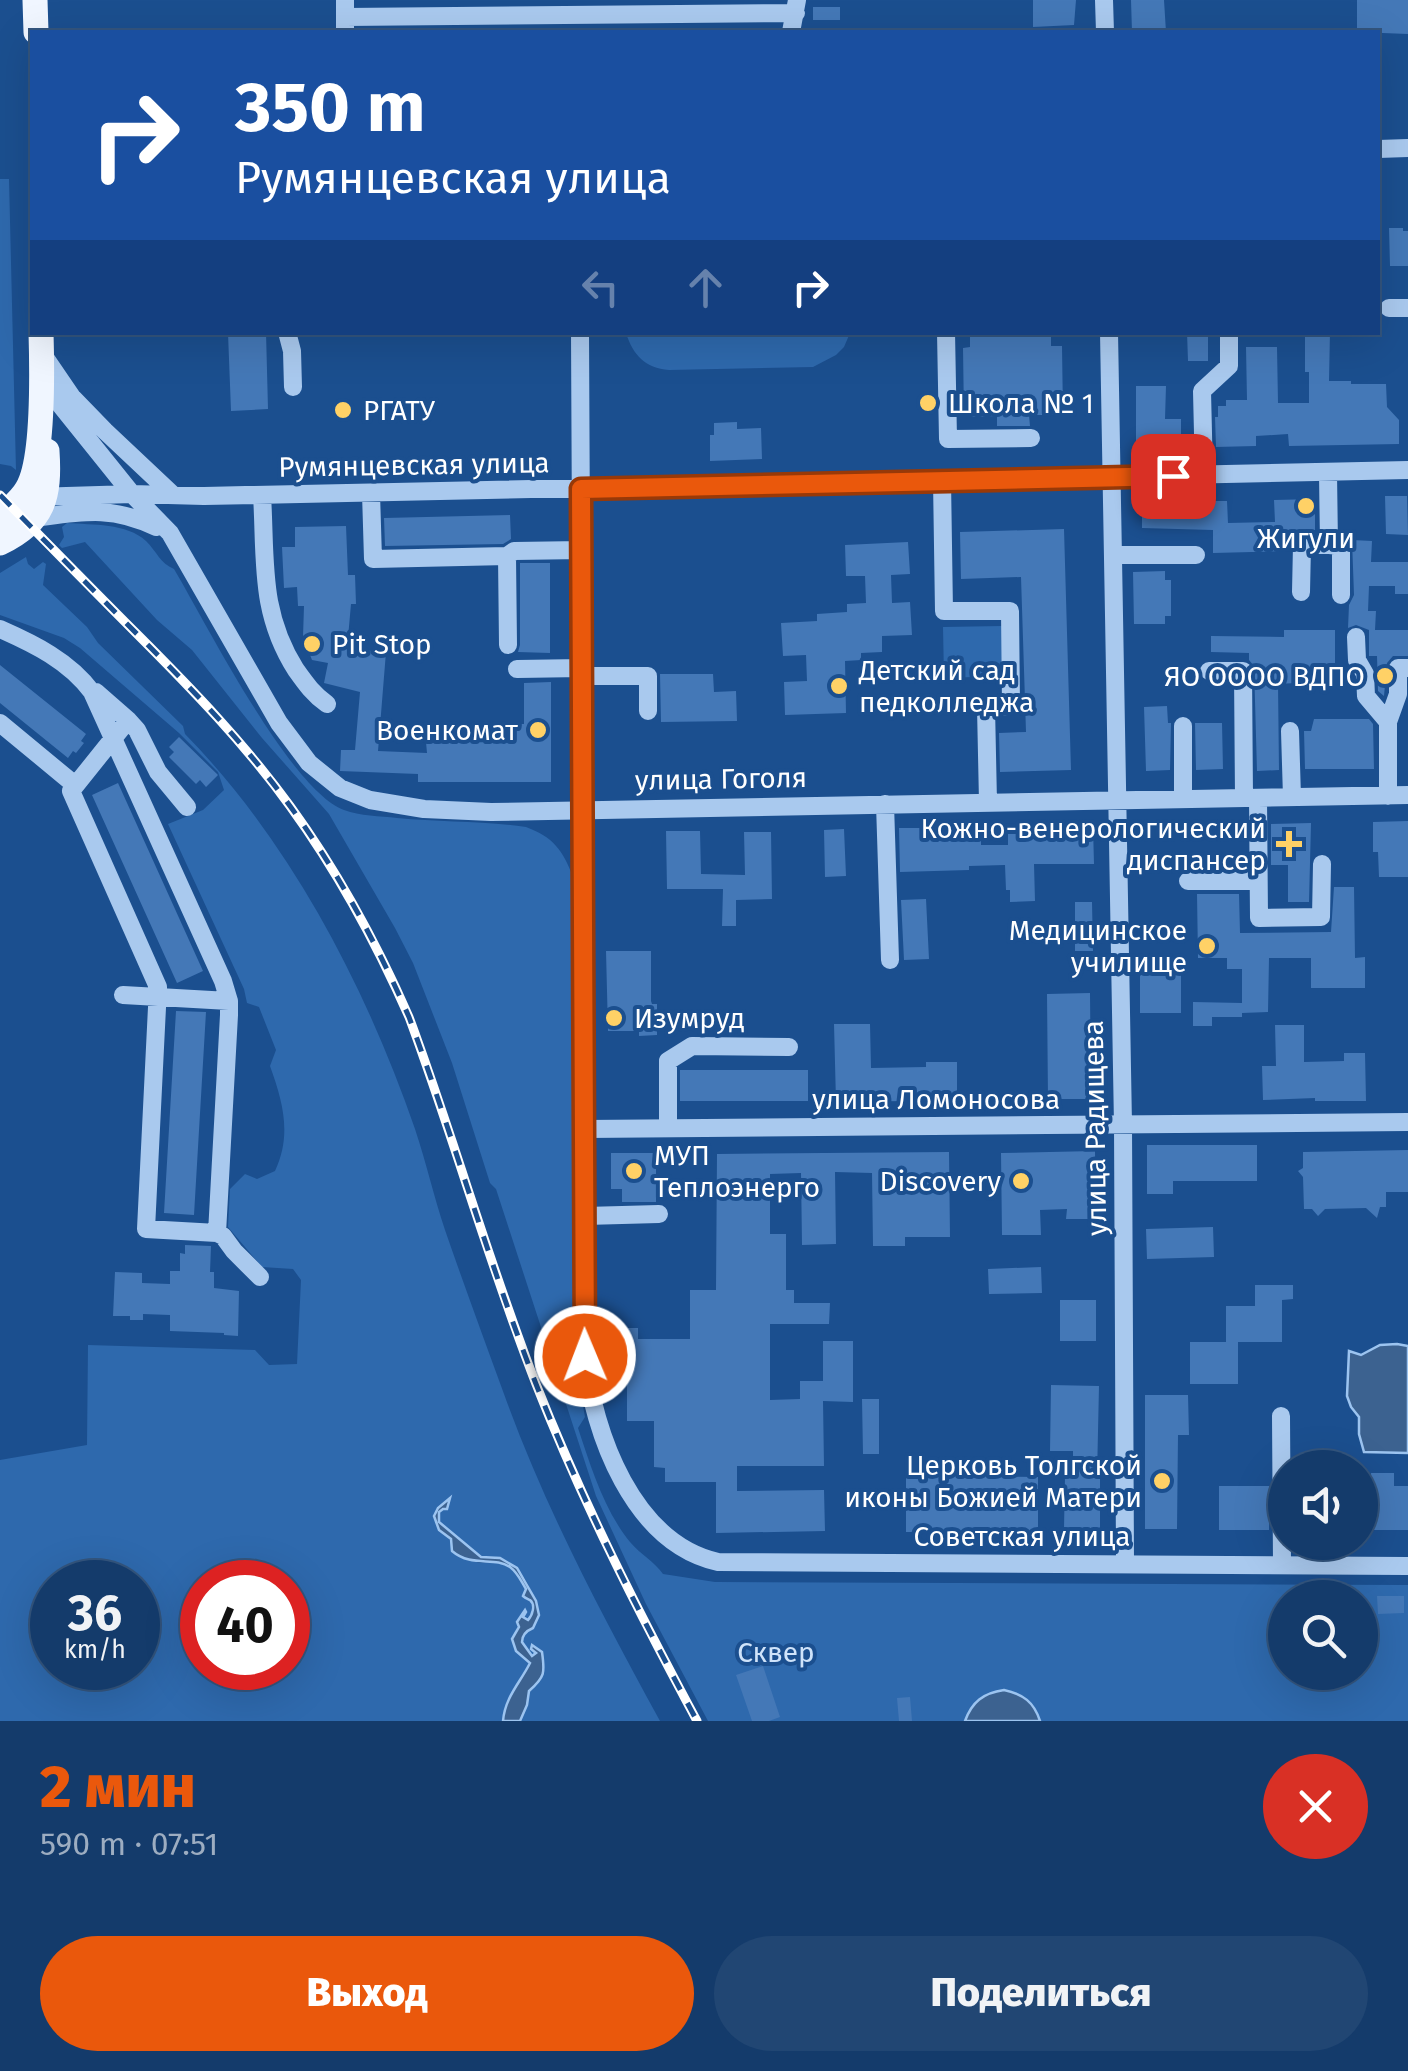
<!DOCTYPE html>
<html lang="ru">
<meta charset="utf-8">
<style>
body{margin:0;font-family:"Fira Sans",sans-serif;background:#214673;color:#f1f3f6;height:100vh;display:flex;flex-direction:column;font-size:38px;white-space:nowrap}
*{box-sizing:border-box;margin:0}
p{font-size:32px;color:#9dadc1}
.icon{flex:none;width:55px;height:55px;fill:none;stroke:currentColor;stroke-width:2;stroke-linecap:round;stroke-linejoin:round}
.map{position:relative;height:1721px;overflow:hidden}
.details{display:flex;flex-direction:column;background:#143b6b;flex:1}
.details>*{flex:none}
.top-card{position:absolute;left:30px;top:30px;width:1350px;height:305px;border-radius:0px;box-shadow:0 10px 40px #0002,0 0 0 2px #33557e;background:#1a4fa0;color:#fff;overflow:hidden}
.tools{position:absolute;left:1268px;top:1450px;display:grid;gap:20px}
.tools a{display:grid;place-items:center;width:110px;height:110px;border-radius:50%;background:#143b6b;box-shadow:0 10px 40px #0002,0 0 0 2px #33557e;font-size:50px}
.speed{position:absolute;left:30px;top:1560px;display:flex;gap:20px;font-size:50px;font-weight:700;text-align:center}
.speed>*{display:grid;place-content:center;width:130px;height:130px;border-radius:50%;background:#143b6b;box-shadow:0 10px 40px #0002,0 0 0 2px #33557e;line-height:1}
.speed small{font-size:25px;font-weight:400}
.speed .limit{border:15px solid #d22;background:#fff;color:#111}
.pin{position:absolute;display:grid;place-items:center;width:85px;height:85px;color:#fff;margin:-42px;border-radius:20px;box-shadow:0 5px 15px #0006}
.me{position:absolute;width:110px;margin:-55px;rotate:359deg;stroke-linejoin:round;filter:drop-shadow(0 0 8px #0008)}
.turn{display:flex;align-items:center;gap:35px;height:210px;padding:0 40px;font-size:45px}
.turn .icon{width:130px;height:130px;stroke-width:2.5}
.turn b{display:block;font-size:70px;line-height:85px}
.lanes{display:flex;align-items:center;height:95px;padding:0 40px;background:#0003;justify-content:center;gap:50px;direction:ltr}
.lanes .off{opacity:.35}
.round{display:grid;place-items:center;flex:none;width:105px;height:105px;border-radius:52px;background:#214673}
.head{display:flex;align-items:center;justify-content:space-between;height:170px;padding:0 40px}
h1{font-size:60px;font-weight:800;line-height:75px;color:#ea580c}
.button{display:flex;gap:20px;margin-top:auto;padding:20px 40px}
.button a{flex:1;height:115px;border-radius:60px;background:#ea580c;color:#fff;font-size:40px;font-weight:800;line-height:115px;text-align:center}
.button a+a{background:#214673;color:#f1f3f6}
.map>svg:first-child{display:block}
</style>
<div class="map">
<svg width="1408" height="1721" viewBox="0 0 1408 1721">
<rect width="100%" height="100%" fill="#1b4f8f"/>
<path fill="#2e69ad" fill-rule="evenodd" d="M0,179H9L16,470L11,466L0,464Z
M626,333V332L850,333L844,347L836,355L813,367L669,370C645,368 633,355 626,333Z
M67,523C92,525 127,523 146,541C157,552 160,563 174,569C206,623 290,790 344,810C360,816 380,816 397,818C440,822 484,821 526,827C553,837 563,850 573,877L574,1356L585,1417L578,1428C591,1467 604,1510 630,1542C640,1554 655,1562 663,1574L715,1582L1408,1585V1721H708L646,1604L596,1496L496,1189L490,1183L452,1063L413,963L395,928L329,814L262,738L192,650L157,620L85,542L62,548L59,545L64,537L62,527ZM1285,1598H1360V1672H1285Z
M26,557L28,564L34,569L43,562L46,564L43,585L87,627L98,643L183,726L185,734C290,841 366,987 415,1129C426,1162 434,1197 445,1230C464,1285 484,1339 504,1394C545,1508 602,1615 660,1721H520L530,1689L536,1652L535,1656H532L523,1646L522,1638L539,1616C535,1595 523,1565 500,1558C492,1555 485,1559 477,1555C467,1549 442,1526 437,1517L447,1501L438,1508L434,1517C442,1531 452,1541 459,1556L479,1563L497,1562L511,1568L526,1589V1599L531,1601L532,1616L528,1620L525,1619V1610L512,1639L530,1662L507,1701L503,1721H0V1460L87,1445L88,1345L255,1350L269,1365L297,1364L301,1280L293,1269L262,1267L228,1227L230,1189L245,1174L257,1179L275,1171C292,1135 283,1102 270,1066L276,1050L259,1007L247,1003L244,989L168,824L203,810L224,790L218,772L179,733L80,648L64,638L0,615V573ZM52,1582H138V1668H52ZM202,1582H288V1668H202Z
M1002,626L1003,676L944,678L943,627Z"/>
<path fill="#3c6290" stroke="#9cc4f0" stroke-width="2.5" d="M1397,1344L1408,1346V1453L1364,1452L1359,1434V1417L1351,1407L1347,1396L1349,1351L1361,1355L1380,1345Z
M450,1498L447,1509H443L439,1512V1522L481,1557L500,1558L517,1568L536,1601L539,1615L533,1628C526,1631 522,1635 522,1642L532,1656L536,1653L531,1649L532,1645L542,1652C545,1673 545,1677 529,1691L527,1705L520,1721H503C505,1697 520,1683 530,1663L516,1651L512,1639L519,1627L517,1622L525,1610L526,1612L523,1617L528,1620C532,1616 536,1605 530,1600C528,1599 525,1598 523,1596L526,1589C521,1581 518,1573 510,1567C494,1556 472,1568 452,1551L451,1539L439,1530L434,1516L438,1508Z
M1004,1690C1023,1694 1034,1702 1040,1721H965C972,1702 983,1693 1004,1690Z"/>
<path fill="#4478b7" d="M1033,0H1076L1074,25L1033,27Z
M1131,0H1164L1166,32H1132Z
M1357,0H1408V34L1357,32Z
M813,7H840V20H813Z
M1389,228H1403V231H1408V266H1390Z
M252,332H266L268,409L231,411L228,333Z
M970,332H1051V346H1062L1063,415H1029L1030,426H997V416L964,417L963,348L970,347Z
M1187,332H1208V361H1188Z
M1305,332H1330L1329,381H1351V384H1386L1387,407L1399,420V444L1289,446L1288,434L1256,436V446L1216,447L1215,417H1218V406H1226V400H1247L1246,347H1277L1278,403H1309V372H1305Z
M1136,386H1166L1165,419H1181V445H1136Z
M737,422V429L761,428L762,459L710,461V435H714V423Z
M1385,496H1407L1408,535L1386,534Z
M1315,499V530H1285L1286,551L1213,553V530L1142,528V501H1227L1228,523L1275,522L1274,500Z
M510,515L511,539L503,544L385,546L384,518Z
M346,526L348,575H355L356,604H351L347,649L386,652L378,751L427,753L426,742H476V735H502V724H524V683L551,682V782H418V774L340,771L341,750H355L360,692L324,683L328,663L312,660L303,637L304,606H298L297,587L284,588L282,547H295V527Z
M1064,529L1071,770L1000,772L999,733L1026,732L1021,577L961,579L960,532Z
M1352,540L1372,541L1371,562H1408V594H1395V586H1369L1368,611H1376L1375,630H1408V656H1393L1387,663L1384,696L1378,691L1377,656H1369V630L1356,625L1348,628L1349,605L1354,595Z
M908,542L910,574L891,575L892,603L910,602L912,635L882,636V652L861,653V660L845,661L846,713L785,715L784,682L807,681L806,655L783,656L781,623L817,621V614L847,612V604L866,603L865,576H846L845,545Z
M520,563H550V653L518,652L520,645Z
M1165,571V580H1171V616H1165V624H1134L1133,572Z
M1284,630H1335V683H1322V676L1296,677V683L1278,684L1279,770L1257,771L1254,666L1249,660V653L1211,652V636L1284,637Z
M0,665L86,734L81,741L84,743L76,753L73,751L68,758L0,703Z
M660,674H713L714,692L736,691L737,721L661,722Z
M1167,706L1168,723H1171L1170,770L1146,771L1144,707Z
M1314,719H1369L1373,724L1374,769H1305L1304,731H1311Z
M1195,723H1222L1223,769L1196,770Z
M179,737L218,775L206,787L200,780L196,784L169,757L174,752L169,747Z
M118,783L203,971L177,983L92,795Z
M1408,821V877H1379L1378,852H1373V822Z
M1311,823L1309,902H1288V865H1271V824Z
M1093,827L1094,864H1034L1035,901L1010,902V890H1006L1005,865L969,866V870L900,872L899,828H981V845H1008V828Z
M844,829L846,876L825,877L824,830Z
M666,831H700L701,874L745,875L744,832H771L772,899L736,900V926H722L723,889H667Z
M1334,887H1354L1355,958L1365,957V988H1311V958H1269L1268,1012L1242,1013V1017H1212V1026H1193V1002L1242,1003V969H1227V958H1198L1197,894H1239L1240,933L1331,932Z
M926,899L929,959L904,960L901,900Z
M1075,902H1092L1093,951H1075Z
M1045,927V940L1010,941L1009,928Z
M606,951H651V1001L652,1004H657V1035L639,1036V1031H608Z
M1165,961H1181V1013H1140V966H1165Z
M1090,993L1091,1099H1048L1047,994Z
M176,1011L206,1012L194,1215L164,1213Z
M834,1024H870L871,1068L926,1067V1062H957V1097H906V1101L836,1102Z
M1275,1025H1304V1062L1344,1061V1053H1365L1366,1101H1315V1098L1263,1100L1262,1066H1276Z
M680,1070H808V1101H680Z
M1147,1145H1257V1181H1173V1194H1147Z
M1408,1150V1192H1386V1207H1380L1377,1218L1366,1208L1325,1209L1318,1216L1312,1209H1304L1303,1177L1298,1171L1303,1168V1152Z
M1095,1151L1096,1219H1066L1067,1209L1040,1210L1041,1235H1002L1001,1153Z
M949,1152L950,1237H905V1246H873L872,1173L835,1172L836,1244L802,1245L801,1173L770,1174V1234H786V1290H794V1303H830L829,1324H770V1400L800,1399V1381H823V1341H853V1402L823,1401L824,1466H737V1491L824,1490L825,1531L716,1533V1482H665V1468L654,1467V1421H627V1373H619V1328H638V1339H690V1290H716L717,1154Z
M611,1153H656V1202H622V1189H611Z
M1213,1227L1214,1257L1147,1259L1146,1229Z
M185,1245L211,1246L210,1272H214V1288L239,1291L238,1336L224,1335V1333L170,1331V1315L143,1314V1320H130V1316H113L115,1272L142,1273V1283L170,1284V1271H180V1253L185,1254Z
M1041,1267L1042,1293L989,1294L988,1269Z
M1255,1285H1293V1299L1282,1300V1342H1226V1306H1255Z
M1060,1300H1096V1341H1060Z
M1190,1342H1238V1384H1190Z
M1051,1385L1099,1386L1097,1477H1100V1529H1064L1065,1476L1073,1477V1451H1050Z
M1145,1395H1188L1189,1435H1178L1177,1529H1145Z
M862,1399H879V1454H863Z
M906,1465H959V1476L1038,1477V1532H906Z
M1371,1473H1394V1486H1408V1530H1369L1368,1499H1372Z
M1219,1486H1269V1530H1219Z
M1377,1596H1404V1613L1378,1614Z
M763,1666L780,1717L769,1721H752L736,1675Z
M910,1697L912,1721H899L897,1698Z"/>
<g fill="none" stroke-linecap="round" stroke-linejoin="round">
<path stroke="#a9c9ee" stroke-width="18" d="M1104,0L1105,32
M345,17L796,13
M345,32V0
M791,32L797,0
M1378,149L1408,148
M1389,308H1408
M287,332L292,351L293,387
M580,332L585,1356C593,1433 633,1543 718,1562L1408,1566
M946,332L948,439L1031,438
M1109,332L1123,1125L1125,1563
M42,353L72,397L105,431L173,495
M42,382L132,494L170,533L279,723L309,763L340,788L370,800L424,809L491,812L1408,795
M1328,473L1329,545L1341,546V595
M1204,476L1202,391L1229,366V332
M942,480L944,611H1010L1011,706L986,707L988,802
M371,493L373,559L507,556
M262,495C266,560 259,612 296,670C306,684 313,694 327,704
M34,497L132,494L204,496L1408,470
M34,518C81,512 111,505 156,527
M1113,555H1196
M1301,592L1302,545H1329
M0,629C34,644 69,661 92,692L223,981L229,1001V1015L217,1233
M1356,637L1357,660L1365,674L1366,696L1388,722V796
M508,645L507,556L514,551L582,550
M517,669L582,668
M1209,671H1243L1244,798
M582,676H648V711
M96,692L128,720L137,730L158,772L187,807
M128,720L71,791L158,987L146,1229L217,1233L223,1236L234,1251L260,1277
M1388,722L1398,694V668H1408
M0,723L75,785
M1183,726V799
M1290,731L1292,797
M1258,798L1259,918L1321,917L1322,864
M885,804L890,960
M1188,881H1258
M123,995L229,1001
M668,1128V1061L692,1046L789,1047
M585,1129L1408,1122
M585,1216L659,1214
M1281,1416L1282,1564"/>
<path stroke="#f0f6ff" stroke-width="25" d="M35,0L36,32
M0,518C9,509 21,500 27,489C44,461 42,367 41,332
M0,543C44,522 50,497 47,451"/>
<g stroke="#fff" stroke-width="9">
<path id="rail" d="M0,495C46,542 92,589 138,635C192,689 245,744 290,806C338,872 376,942 409,1017C454,1138 489,1264 536,1384C582,1501 638,1611 697,1721"/>
</g>
<use href="#rail" stroke="#1b4f8f" stroke-width="5" stroke-dasharray="15" stroke-linecap="butt"/>
</g>
<g fill="none" stroke-linecap="round" stroke-linejoin="round">
<g stroke="#983908" stroke-width="25">
<path id="route" d="M585,1356L581,489L1173,476"/>
</g>
<use href="#route" stroke="#ea580c" stroke-width="18"/>
</g>
<g fill="#ffd166" stroke="#1b4f8f" stroke-width="4">
<circle cx="928" cy="403" r="10"/>
<circle cx="343" cy="410" r="10"/>
<circle cx="1306" cy="506" r="10"/>
<circle cx="312" cy="644" r="10"/>
<circle cx="1385" cy="676" r="10"/>
<circle cx="839" cy="686" r="10"/>
<circle cx="538" cy="730" r="10"/>
<path d="M1284 829h10v10h10v10h-10v10h-10v-10h-10v-10h10z"/>
<circle cx="1207" cy="946" r="10"/>
<circle cx="614" cy="1018" r="10"/>
<circle cx="634" cy="1171" r="10"/>
<circle cx="1021" cy="1181" r="10"/>
<circle cx="1162" cy="1481" r="10"/>
</g>
<g text-anchor="middle" dominant-baseline="central" stroke-width="8" stroke-linejoin="round" paint-order="stroke">
<g font-size="28" fill="#fff" stroke="#1b4f8f" text-anchor="start">
<text x="948" y="403">Школа № 1</text>
<text x="363" y="410">РГАТУ</text>
<text x="1306" y="538" text-anchor="middle">Жигули</text>
<text x="332" y="644">Pit Stop</text>
<text x="859" y="670">Детский сад<tspan x="859" dy="32">педколледжа</tspan></text>
<text x="1365" y="676" text-anchor="end">ЯО ОООО ВДПО</text>
<text x="518" y="730" text-anchor="end">Военкомат</text>
<text x="1266" y="828" text-anchor="end">Кожно-венерологический<tspan x="1266" dy="32">диспансер</tspan></text>
<text x="1187" y="930" text-anchor="end">Медицинское<tspan x="1187" dy="32">училище</tspan></text>
<text x="634" y="1018">Изумруд</text>
<text x="654" y="1155">МУП<tspan x="654" dy="32">Теплоэнерго</tspan></text>
<text x="1001" y="1181" text-anchor="end">Discovery</text>
<text x="1142" y="1465" text-anchor="end">Церковь Толгской<tspan x="1142" dy="32">иконы Божией Матери</tspan></text>
</g>
<g font-size="28" fill="#fff" stroke="#1b4f8f">
<text transform="translate(414 465) rotate(-1)">Румянцевская улица</text>
<text transform="translate(721 779) rotate(-1)">улица Гоголя</text>
<text x="936" y="1099">улица Ломоносова</text>
<text transform="translate(1095 1128) rotate(-91)">улица Радищева</text>
<text x="1022" y="1536">Советская улица</text>
</g>
<g font-size="28" fill="#cfe3fa" stroke="#1b4f8f">
<text x="776" y="1652">Сквер</text>
</g>
</g>
</svg>
<div class="tools">
<a><svg class="icon" aria-label="sound" viewBox="0 0 24 24"><path d="M4 9h4l5-4v14l-5-4H4zM17 9q2 3 0 6"/></svg></a>
<a><svg class="icon" aria-label="search" viewBox="0 0 24 24"><circle cx="10" cy="10" r="6"/><path d="M15 15l6 6"/></svg></a>
</div>
<div class="speed"><div>36<small>km/h</small></div><div class="limit">40</div></div>
<div class="pin" style="left:1173px;top:476px;background:#d93025"><svg class="icon" aria-label="arrive" viewBox="0 0 24 24"><path d="M6 21V4h12l-3 4 3 4H6"/></svg></div>
<svg class="me" style="left:585px;top:1356px" viewBox="-20 -20 40 40"><circle r="17" fill="#ea580c" stroke="#fff" stroke-width="3"/><path d="M0-11L8 9 0 5-8 9z" fill="#fff"/></svg>
<div class="top-card">
<div class="turn"><svg class="icon" aria-label="right" viewBox="0 0 24 24"><path d="M7 20v-9h11M14 6l5 5-5 5"/></svg><div><b>350 m</b>Румянцевская улица</div></div>
<div class="lanes"><svg class="icon off" aria-label="left" viewBox="0 0 24 24"><path d="M17 20v-9H6M10 6l-5 5 5 5"/></svg><svg class="icon off" aria-label="ahead" viewBox="0 0 24 24"><path d="M12 20V5M6 11l6-6 6 6"/></svg><svg class="icon" aria-label="right" viewBox="0 0 24 24"><path d="M7 20v-9h11M14 6l5 5-5 5"/></svg></div>
</div>
</div>
<section class="details">
<div class="head"><div><h1>2 мин</h1><p>590 m · 07:51</p></div><a class="round" style="background:#d93025;color:#fff"><svg class="icon" aria-label="close" viewBox="0 0 24 24"><path d="M6 6l12 12M18 6L6 18"/></svg></a></div>
<div class="button"><a>Выход</a><a>Поделиться</a></div>
</section>
